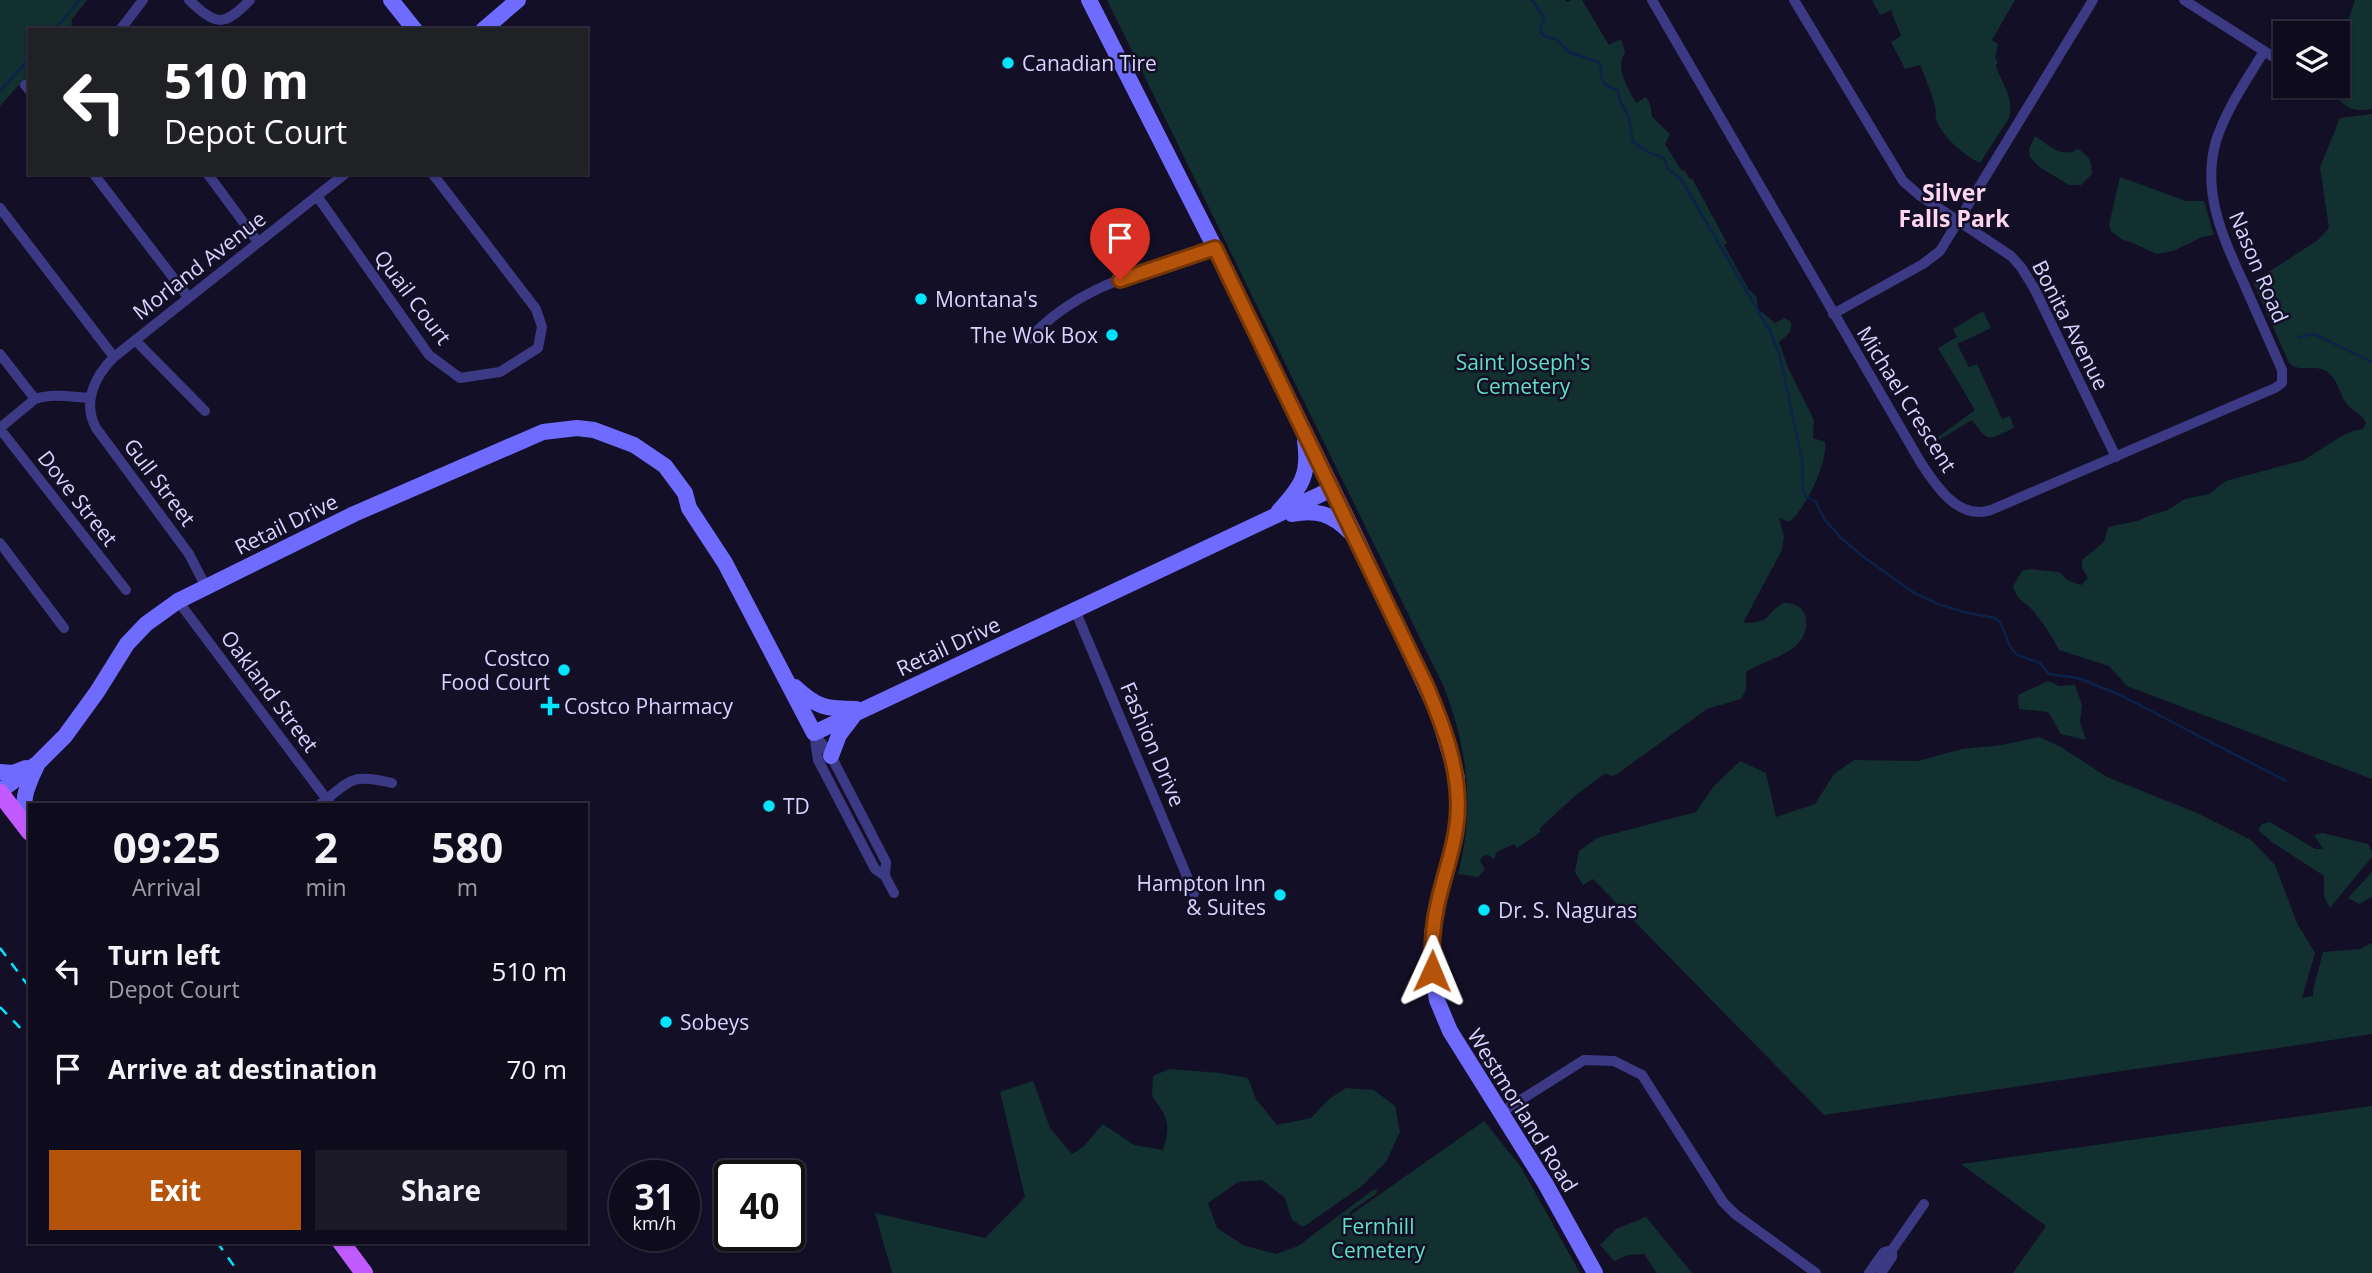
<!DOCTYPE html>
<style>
body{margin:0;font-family:"Open Sans",sans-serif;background:#1c1929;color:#f1f3f6;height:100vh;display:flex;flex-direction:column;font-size:26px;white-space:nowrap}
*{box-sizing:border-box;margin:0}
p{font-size:23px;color:#9b9ba3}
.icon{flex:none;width:38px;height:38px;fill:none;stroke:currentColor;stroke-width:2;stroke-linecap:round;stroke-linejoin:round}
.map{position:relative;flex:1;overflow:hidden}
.panel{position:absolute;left:28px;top:803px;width:560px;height:441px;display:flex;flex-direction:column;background:#0e0b1c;border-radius:0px;box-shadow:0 2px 5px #0004,0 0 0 2px #2e2b3b}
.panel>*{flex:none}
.top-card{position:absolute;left:28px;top:28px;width:560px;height:147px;border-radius:0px;box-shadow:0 2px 5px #0004,0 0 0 2px #2e2b3b;background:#202124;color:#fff;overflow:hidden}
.tools{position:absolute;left:2273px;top:21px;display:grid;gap:14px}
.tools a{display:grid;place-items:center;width:77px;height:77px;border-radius:0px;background:#0e0b1c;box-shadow:0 2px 5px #0004,0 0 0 2px #2e2b3b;font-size:35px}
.speed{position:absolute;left:609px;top:1160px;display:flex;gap:14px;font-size:35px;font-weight:700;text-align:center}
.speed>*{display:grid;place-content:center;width:91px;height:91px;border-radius:50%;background:#0e0b1c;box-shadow:0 2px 5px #0004,0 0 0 2px #2e2b3b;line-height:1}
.speed small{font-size:18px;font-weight:400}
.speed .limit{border:4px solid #111;border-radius:10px;background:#fff;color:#111}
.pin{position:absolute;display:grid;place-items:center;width:60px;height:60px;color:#fff;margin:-72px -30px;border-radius:50% 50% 50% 0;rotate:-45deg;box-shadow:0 0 7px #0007}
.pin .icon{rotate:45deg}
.me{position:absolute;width:77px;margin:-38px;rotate:1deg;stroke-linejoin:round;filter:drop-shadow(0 0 5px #0008)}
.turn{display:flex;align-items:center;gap:24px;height:147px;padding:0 21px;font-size:32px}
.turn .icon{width:91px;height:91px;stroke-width:2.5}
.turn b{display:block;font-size:49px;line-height:60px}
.eta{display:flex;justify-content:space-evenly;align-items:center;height:119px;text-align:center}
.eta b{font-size:42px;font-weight:700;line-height:49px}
.cta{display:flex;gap:14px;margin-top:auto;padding:14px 21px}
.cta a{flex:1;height:80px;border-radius:0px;background:#b45309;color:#fff;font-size:28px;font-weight:700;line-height:80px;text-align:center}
.cta a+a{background:#1c1929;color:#f1f3f6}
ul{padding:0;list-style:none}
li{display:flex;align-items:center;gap:21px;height:98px;padding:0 21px}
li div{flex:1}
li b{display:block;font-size:26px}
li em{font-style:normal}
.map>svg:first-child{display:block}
</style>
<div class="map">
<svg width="2372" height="1273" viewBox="0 0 2372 1273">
<rect width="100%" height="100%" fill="#130f26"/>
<path fill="#12302f" d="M0,0H87L72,19L71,30H30V77L16,88L0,106Z
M1107,0H1565L1567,2L1571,0H1582L1609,45L1621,39L1625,52C1615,70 1627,86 1636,103L1646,97L1650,104L1652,117L1670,134L1665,144L1682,171L1684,170L1690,179L1692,178L1727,243L1724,245L1749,290L1756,296L1758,309L1775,323L1785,318L1791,322C1793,333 1786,336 1779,342L1788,368L1814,420L1813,438L1825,442C1828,463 1805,510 1789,522L1779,518L1784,537L1782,550L1743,623C1773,622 1762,617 1783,603C1791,603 1798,604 1803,611C1806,615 1806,621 1806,627C1802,655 1764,659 1746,672V690L1741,699L1707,709L1617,774L1611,776L1606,773L1576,795L1539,829L1541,832L1517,848L1514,844L1497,852L1494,859L1488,855L1483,856L1480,861L1485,869L1478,877L1458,874C1475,810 1468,747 1443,685Z
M1872,0H2015L1992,40L1998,44L1995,58L1998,62L1996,66C2001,83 2015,97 2009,118L1980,163C1965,156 1944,138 1937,122C1935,117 1936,112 1935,106C1931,92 1926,79 1920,65L1905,69L1891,42L1901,36L1892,14V10L1880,15Z
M2355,0H2372V109C2347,114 2342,102 2325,86H2338V51Z
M2372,114V779L2127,686L2109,666L2059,650C2052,636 2044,624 2034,612C2026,602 2016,600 2013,586L2022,571L2030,569L2059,572L2067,580L2081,585L2088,578L2082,568V560L2104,542L2108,527L2137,521L2151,515L2168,510L2185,499L2209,494L2226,481L2304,460L2340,437L2352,431L2363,429L2366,423C2362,413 2353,412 2347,404C2338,392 2337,373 2321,369C2309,366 2299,372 2289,363L2253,282L2318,240L2329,228L2320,167L2340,118Z
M2035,136C2049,145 2061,159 2078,149C2089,156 2092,161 2092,174L2081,185H2069L2039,167L2030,157L2029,149Z
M2120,177L2186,201H2204L2214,235L2202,237L2173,251L2156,254L2133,243L2121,239L2111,231L2109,225Z
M1983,311L1991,328L1957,344L1969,367L1977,364L2002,419L2010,416L2014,428C1988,440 1989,444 1972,420L1934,443V440L1975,410L1938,348L1957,337L1953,329Z
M2048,681L2059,686L2075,685L2082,705L2080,722L2086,740L2061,734L2048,712L2019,709L2018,695Z
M2039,737L2061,747L2107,777L2197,813L2251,840L2275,865L2297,923L2315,953L2302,998L2313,996V990L2323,952L2360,949L2372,943V1034L1824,1115L1593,879L1583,885L1575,872L1579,851L1597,838L1696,812L1714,786L1740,761L1766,773L1776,817L1815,804L1834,774L1854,760L1918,761L1962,749L2002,745Z
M2270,822L2315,849H2323L2314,835L2323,833L2368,844L2372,851V857L2330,908L2324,896V876L2272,842L2258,830L2262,824Z
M2372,872V897L2359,904L2348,898Z
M1169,1069L1220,1073L1248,1078L1256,1099L1277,1125L1311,1118L1329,1099L1346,1088L1374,1090L1395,1106L1400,1132L1386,1162L1362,1186L1303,1227L1292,1220L1285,1198L1262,1180L1238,1182L1208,1203L1217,1228L1243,1245L1276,1254L1298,1246L1373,1190L1378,1189L1376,1194L1351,1211L1349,1216L1484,1121L1521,1167L1580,1273H892L875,1213L985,1238L1025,1197L1000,1092L1033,1081L1050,1128L1072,1154L1083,1147L1103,1124L1134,1145L1163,1150C1171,1125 1168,1117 1152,1096L1153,1076Z
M2372,1106V1273H2013L2046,1226L1961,1164Z
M1646,1217L1692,1273H1657L1644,1254L1628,1255L1614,1261L1600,1245L1616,1229Z"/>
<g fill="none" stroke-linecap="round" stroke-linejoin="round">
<path stroke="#0c2248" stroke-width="2.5" d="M1532,0L1544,17L1540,30L1543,36L1556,39L1569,52L1600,63C1603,80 1598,84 1618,90L1620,102L1628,114L1633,142L1648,152L1664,158L1668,169L1681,179L1770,331L1780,356L1802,460L1803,491L1805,496L1815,501L1825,520L1841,538L1865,558L1914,593L1938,604L1968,613L1995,618L2000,622L2011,648L2017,655L2040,663L2049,674L2078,678L2120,695L2286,781
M54,30L80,0
M0,91L30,58
M2299,337L2314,334L2372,362"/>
<path stroke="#3d3a85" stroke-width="10" d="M189,0C216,25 223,28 250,0
M1652,0L1921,463C1936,486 1959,521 1991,510L2275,388L2282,383V370C2270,342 2257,314 2245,286C2224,240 2201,193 2216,141C2226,109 2247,80 2264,51
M1794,0L1903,181L1919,195L2011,256L2021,267L2034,288L2116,457
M2184,0L2286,65
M120,30L143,0
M25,85L30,91
M93,173L188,297
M207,173L258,242
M317,196L429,355L460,378L500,372L538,348L542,327L536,309L432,173
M0,208L114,357
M1833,314L1923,264L1940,251L2093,0
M1029,339C1080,283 1147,271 1215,248
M135,340L205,411
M0,354L35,399
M0,428L35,399C53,393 72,397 90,398
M0,429L126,590
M0,543L64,628
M206,587L189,554L96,428C82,402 95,376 114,357L346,173
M178,601L331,805
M1075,610L1194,893
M814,733L818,760L875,869L885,876L894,893
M814,733L831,756L886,862L885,876
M319,805C352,780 350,773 392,783
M1500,1113L1584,1060L1614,1061L1642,1075L1723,1202L1735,1214L1816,1273
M1869,1273L1884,1252L1892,1250
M1881,1273L1892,1257V1250L1924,1204"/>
<path stroke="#6f6bff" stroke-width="16" d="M391,0L415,30
M1089,0L1215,248L1357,539L1438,714L1457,778V827L1437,905L1432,935V971L1437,1000L1450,1031L1545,1183L1595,1273
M483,30L518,0
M1279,511C1301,487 1310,475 1305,441
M1292,514C1317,509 1332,514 1350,532
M795,687C817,708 827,709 856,709
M831,756L839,735L855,714
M0,772L13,773L26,768
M0,791L38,763L65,736L97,692L127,644L146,624L178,601L354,514L543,432L577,428L594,430L634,445L665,466L685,493L689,508L725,563L814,733L1332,489
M27,827C21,800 25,790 37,765"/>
<path stroke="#c25bff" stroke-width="18" d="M0,793L30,832
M341,1242L364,1273"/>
<path stroke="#00e5ff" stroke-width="2.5" stroke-dasharray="10 9" stroke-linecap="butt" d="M0,948L30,988
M0,1007L30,1038
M217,1242L239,1273"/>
</g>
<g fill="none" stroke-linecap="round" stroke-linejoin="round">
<g stroke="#753606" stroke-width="18">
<path id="route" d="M1120,280L1215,248L1426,685C1445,729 1464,780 1456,829C1452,856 1442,881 1437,907C1432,929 1432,949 1432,971"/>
</g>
<use href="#route" stroke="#b45309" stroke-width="12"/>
</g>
<g fill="#00e5ff" stroke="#130f26" stroke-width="2.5">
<circle cx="1008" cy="63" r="7"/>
<circle cx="921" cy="299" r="7"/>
<circle cx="1112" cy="335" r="7"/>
<circle cx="564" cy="670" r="7"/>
<path d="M546.5 695.5h7v7h7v7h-7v7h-7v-7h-7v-7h7z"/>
<circle cx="769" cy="806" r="7"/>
<circle cx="1280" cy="895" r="7"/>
<circle cx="1484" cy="910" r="7"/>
<circle cx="666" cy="1022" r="7"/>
</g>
<g text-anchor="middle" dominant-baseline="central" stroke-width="5" stroke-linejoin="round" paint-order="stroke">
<g font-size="21" fill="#d9d4ff" stroke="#130f26" text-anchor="start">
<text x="1022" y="63">Canadian Tire</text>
<text x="935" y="299">Montana's</text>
<text x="1098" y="335" text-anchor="end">The Wok Box</text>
<text x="550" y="658" text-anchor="end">Costco<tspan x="550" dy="24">Food Court</tspan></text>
<text x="564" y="706">Costco Pharmacy</text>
<text x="783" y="806">TD</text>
<text x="1266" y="883" text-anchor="end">Hampton Inn<tspan x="1266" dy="24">&amp; Suites</tspan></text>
<text x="1498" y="910">Dr. S. Naguras</text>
<text x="680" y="1022">Sobeys</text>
</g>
<g font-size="21" fill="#d9d4ff" stroke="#130f26">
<text transform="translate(199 265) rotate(-38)">Morland Avenue</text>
<text transform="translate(2259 267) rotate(67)">Nason Road</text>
<text transform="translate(413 297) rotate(53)">Quail Court</text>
<text transform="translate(2071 325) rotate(63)">Bonita Avenue</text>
<text transform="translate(1907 399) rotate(58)">Michael Crescent</text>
<text transform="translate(160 482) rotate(53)">Gull Street</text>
<text transform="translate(78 498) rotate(52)">Dove Street</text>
<text transform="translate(286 524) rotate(-26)">Retail Drive</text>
<text transform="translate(948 646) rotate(-25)">Retail Drive</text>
<text transform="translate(270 691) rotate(53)">Oakland Street</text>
<text transform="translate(1153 744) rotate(67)">Fashion Drive</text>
<text transform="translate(1523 1110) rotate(58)">Westmorland Road</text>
</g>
<g font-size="21" fill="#5fe0c0" stroke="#130f26">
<text x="1523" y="362">Saint Joseph's<tspan x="1523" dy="24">Cemetery</tspan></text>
<text x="1378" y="1226">Fernhill<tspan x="1378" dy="24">Cemetery</tspan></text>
</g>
<g font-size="23" font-weight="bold" fill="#ffd6f0" stroke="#130f26">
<text x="1954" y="192">Silver<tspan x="1954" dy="26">Falls Park</tspan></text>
</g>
</g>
</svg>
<div class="tools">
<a><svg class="icon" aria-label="layers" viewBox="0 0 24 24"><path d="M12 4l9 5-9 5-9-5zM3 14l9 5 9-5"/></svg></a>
</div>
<div class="speed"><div>31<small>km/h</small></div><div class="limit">40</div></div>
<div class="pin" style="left:1120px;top:280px;background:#d93025"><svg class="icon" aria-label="arrive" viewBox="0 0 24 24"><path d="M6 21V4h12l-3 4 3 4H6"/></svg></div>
<svg class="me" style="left:1432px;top:971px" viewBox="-20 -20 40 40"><path d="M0-17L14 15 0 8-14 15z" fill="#b45309" stroke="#fff" stroke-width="4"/></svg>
<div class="top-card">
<div class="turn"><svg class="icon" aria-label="left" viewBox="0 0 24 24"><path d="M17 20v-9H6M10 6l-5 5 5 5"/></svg><div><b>510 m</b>Depot Court</div></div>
</div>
<section class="panel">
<div class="eta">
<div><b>09:25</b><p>Arrival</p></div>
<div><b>2</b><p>min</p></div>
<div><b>580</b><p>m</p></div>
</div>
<ul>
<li><svg class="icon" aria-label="left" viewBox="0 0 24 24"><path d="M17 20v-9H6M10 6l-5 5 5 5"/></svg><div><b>Turn left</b><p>Depot Court</p></div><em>510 m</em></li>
<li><svg class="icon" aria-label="arrive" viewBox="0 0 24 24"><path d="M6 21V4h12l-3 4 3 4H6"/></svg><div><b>Arrive at destination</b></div><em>70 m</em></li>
</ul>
<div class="cta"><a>Exit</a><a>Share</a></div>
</section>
</div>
